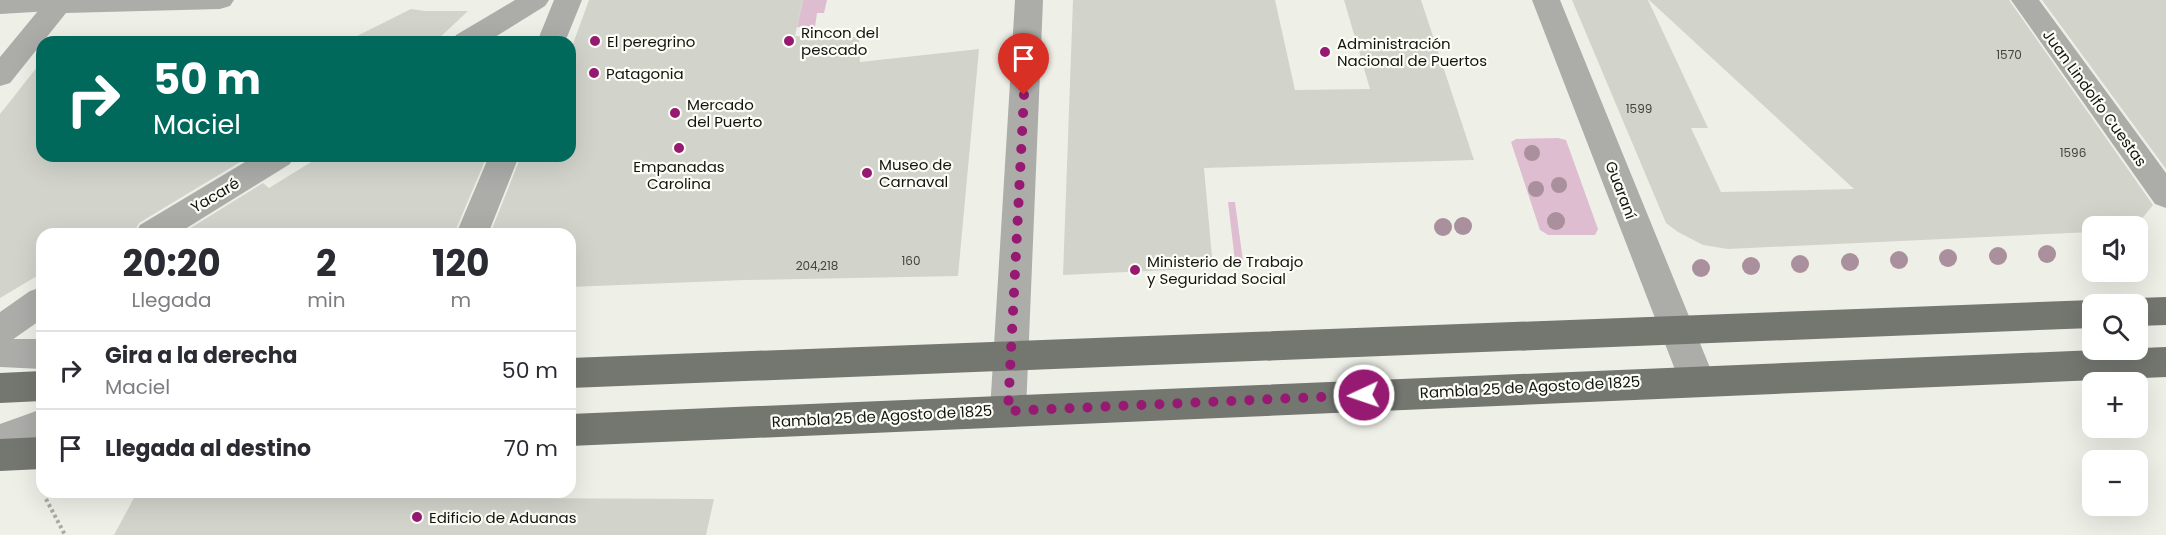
<!DOCTYPE html>
<html lang="es">
<meta charset="utf-8">
<style>
body{margin:0;font-family:Poppins,sans-serif;background:#f7f7f7;color:#2b2b33;height:100vh;display:flex;flex-direction:column;font-size:22px;white-space:nowrap}
*{box-sizing:border-box;margin:0}
p{font-size:20px;color:#7c7c81}
.icon{flex:none;width:33px;height:33px;fill:none;stroke:currentColor;stroke-width:2;stroke-linecap:round;stroke-linejoin:round}
.map{position:relative;flex:1;overflow:hidden}
.details{position:absolute;left:36px;top:228px;width:540px;height:270px;display:flex;flex-direction:column;background:#fff;border-radius:18px;box-shadow:0 6px 24px #0002}
.details>*{flex:none}
.top-card{position:absolute;left:36px;top:36px;width:540px;height:126px;border-radius:18px;box-shadow:0 6px 24px #0002;background:#00695c;color:#fff;overflow:hidden}
.controls{position:absolute;left:2082px;top:216px;display:grid;gap:12px}
.controls a{display:grid;place-items:center;width:66px;height:66px;border-radius:12px;background:#fff;box-shadow:0 6px 24px #0002;font-size:30px}
.pin{position:absolute;display:grid;place-items:center;width:51px;height:51px;color:#fff;margin:-62px -26px;border-radius:50% 50% 50% 0;rotate:-45deg;box-shadow:0 0 6px #0007}
.pin .icon{rotate:45deg}
.me{position:absolute;width:66px;margin:-33px;rotate:267deg;stroke-linejoin:round;filter:drop-shadow(0 0 4px #0008)}
.turn{display:flex;align-items:center;gap:21px;height:126px;padding:0 18px;font-size:27px}
.turn .icon{width:78px;height:78px;stroke-width:2.5}
.turn b{display:block;font-size:42px;line-height:51px}
.eta{display:flex;justify-content:space-evenly;align-items:center;height:102px;text-align:center}
.eta b{font-size:36px;font-weight:700;line-height:42px}
ul{padding:0;list-style:none}
li{display:flex;align-items:center;gap:18px;height:78px;padding:0 18px;border-top:2px solid #e1e1e2}
li div{flex:1}
li b{display:block;font-size:22px}
li em{font-style:normal}
.map>svg:first-child{display:block}
</style>
<div class="map">
<svg width="2166" height="535" viewBox="0 0 2166 535">
<rect width="100%" height="100%" fill="#eef0e8"/>
<path fill="#dfbdd0" d="M803,0H827L824,13H817L815,27H797Z
M1558,138L1566,140L1598,229L1595,235H1548L1540,230L1511,142L1516,139Z
M1228,202H1235L1243,261H1235Z"/>
<path fill="#d2d4cc" d="M589,0H803L795,36L859,37L860,62L979,49L958,276L745,280L570,287V234H490L521,156H570V52Z
M1073,0H1275L1295,90L1370,89L1344,0H1421L1474,160L1204,168L1213,268L1063,275Z
M1572,0H1648L1708,128H1691L1721,192L1854,189L1649,0H2009L2153,205L2136,226H2092V232L1728,249L1703,245L1678,232L1666,223Z
M2042,0H2166V169Z
M411,9L425,11H468L435,42H345Z
M42,61V156H233L240,162L139,223L133,234H42V273L0,298V114Z
M321,156H487L454,234H181L263,183L269,188Z
M135,496L714,499L706,535H114Z"/>
<g fill="none" stroke-linecap="round" stroke-linejoin="round">
<path stroke="#a9aaa4" stroke-width="4" stroke-dasharray="3 3" stroke-linecap="butt" d="M46,499L65,535"/>
<path fill="#acada9" fill-rule="evenodd" d="M47,0H234L230,6L220,9L66,13L10,83L0,86V57Z
M515,0H549L545,6L487,42H452L456,35Z
M554,0H582L565,42H537Z
M255,156H294L290,164L177,234H135L140,225Z
M489,156H519L488,234H456Z
M42,287V319L12,340L0,344V312L30,291Z"/>
<path fill="#acada9" fill-rule="evenodd" d="M0,0H69L72,4L68,10L0,14Z
M1015,0H1043L1026,411L1021,422L1008,427L995,422L990,411Z
M1532,0H1560L1715,380L1710,391L1697,395L1684,391L1679,380Z
M2011,0H2039L2166,173V208L2155,204Z
M0,339H42V369L0,367Z
M42,409V441L0,458V424Z"/>
<path fill="#747670" fill-rule="evenodd" d="M2166,297V325L2138,326V304H2125L2138,298Z
M2092,300L2104,304H2092V328L570,388V358Z
M2166,347V377L570,446V414Z
M42,371V401L0,403V373Z
M42,437V469L0,471V439Z"/>
</g>
<g fill="#aa8f9d">
<circle cx="1532" cy="153" r="8"/>
<circle cx="1559" cy="185" r="8"/>
<circle cx="1536" cy="189" r="8"/>
<circle cx="1556" cy="221" r="9"/>
<circle cx="1463" cy="226" r="9"/>
<circle cx="1443" cy="227" r="9"/>
<circle cx="2047" cy="254" r="9"/>
<circle cx="1998" cy="256" r="9"/>
<circle cx="1948" cy="258" r="9"/>
<circle cx="1899" cy="260" r="9"/>
<circle cx="1850" cy="262" r="9"/>
<circle cx="1800" cy="264" r="9"/>
<circle cx="1751" cy="266" r="9"/>
<circle cx="1701" cy="268" r="9"/>
</g>
<g fill="none" stroke-linecap="round" stroke-linejoin="round">
<path stroke="#961972" stroke-width="10" stroke-dasharray="0 18" d="M1024,95L1008,411L1364,395"/>
</g>
<g fill="#961972" stroke="#fcfef6" stroke-width="2">
<circle cx="595" cy="41" r="6"/>
<circle cx="789" cy="41" r="6"/>
<circle cx="1325" cy="52" r="6"/>
<circle cx="594" cy="73" r="6"/>
<circle cx="675" cy="113" r="6"/>
<circle cx="679" cy="148" r="6"/>
<circle cx="867" cy="173" r="6"/>
<circle cx="1135" cy="270" r="6"/>
<circle cx="417" cy="517" r="6"/>
</g>
<g text-anchor="middle" dominant-baseline="central" stroke-width="4.5" stroke-linejoin="round" paint-order="stroke">
<g font-size="12" fill="#434340">
<text x="2009" y="54">1570</text>
<text x="1639" y="108">1599</text>
<text x="2073" y="152">1596</text>
<text x="911" y="260">160</text>
<text x="817" y="265">204,218</text>
</g>
<g font-size="15" fill="#131311" stroke="#fcfef6" text-anchor="start">
<text x="801" y="32">Rincon del<tspan x="801" dy="17">pescado</tspan></text>
<text x="607" y="41">El peregrino</text>
<text x="1337" y="43">Administración<tspan x="1337" dy="17">Nacional de Puertos</tspan></text>
<text x="606" y="73">Patagonia</text>
<text x="687" y="104">Mercado<tspan x="687" dy="17">del Puerto</tspan></text>
<text x="879" y="164">Museo de<tspan x="879" dy="17">Carnaval</tspan></text>
<text x="679" y="166" text-anchor="middle">Empanadas<tspan x="679" dy="17">Carolina</tspan></text>
<text x="1147" y="261">Ministerio de Trabajo<tspan x="1147" dy="17">y Seguridad Social</tspan></text>
<text x="429" y="517">Edificio de Aduanas</text>
</g>
<g font-size="15" fill="#131311" stroke="#fcfef6">
<text transform="translate(2095 98) rotate(54)">Juan Lindolfo Cuestas</text>
<text transform="translate(1621 190) rotate(69)">Guaraní</text>
<text transform="translate(215 195) rotate(-31)">Yacaré</text>
<text transform="translate(1530 387) rotate(-3)">Rambla 25 de Agosto de 1825</text>
<text transform="translate(882 416) rotate(-3)">Rambla 25 de Agosto de 1825</text>
</g>
</g>
</svg>
<div class="controls">
<a><svg class="icon" aria-label="sound" viewBox="0 0 24 24"><path d="M4 9h4l5-4v14l-5-4H4zM17 9q2 3 0 6"/></svg></a>
<a><svg class="icon" aria-label="search" viewBox="0 0 24 24"><circle cx="10" cy="10" r="6"/><path d="M15 15l6 6"/></svg></a>
<a>+</a>
<a>−</a>
</div>
<div class="pin" style="left:1024px;top:95px;background:#d93025"><svg class="icon" aria-label="arrive" viewBox="0 0 24 24"><path d="M6 21V4h12l-3 4 3 4H6"/></svg></div>
<svg class="me" style="left:1364px;top:395px" viewBox="-20 -20 40 40"><circle r="17" fill="#961972" stroke="#fff" stroke-width="3"/><path d="M0-11L8 9 0 5-8 9z" fill="#fff"/></svg>
<div class="top-card">
<div class="turn"><svg class="icon" aria-label="right" viewBox="0 0 24 24"><path d="M7 20v-9h11M14 6l5 5-5 5"/></svg><div><b>50 m</b>Maciel</div></div>
</div>
<section class="details">
<div class="eta">
<div><b>20:20</b><p>Llegada</p></div>
<div><b>2</b><p>min</p></div>
<div><b>120</b><p>m</p></div>
</div>
<ul>
<li><svg class="icon" aria-label="right" viewBox="0 0 24 24"><path d="M7 20v-9h11M14 6l5 5-5 5"/></svg><div><b>Gira a la derecha</b><p>Maciel</p></div><em>50 m</em></li>
<li><svg class="icon" aria-label="arrive" viewBox="0 0 24 24"><path d="M6 21V4h12l-3 4 3 4H6"/></svg><div><b>Llegada al destino</b></div><em>70 m</em></li>
</ul>
</section>
</div>
